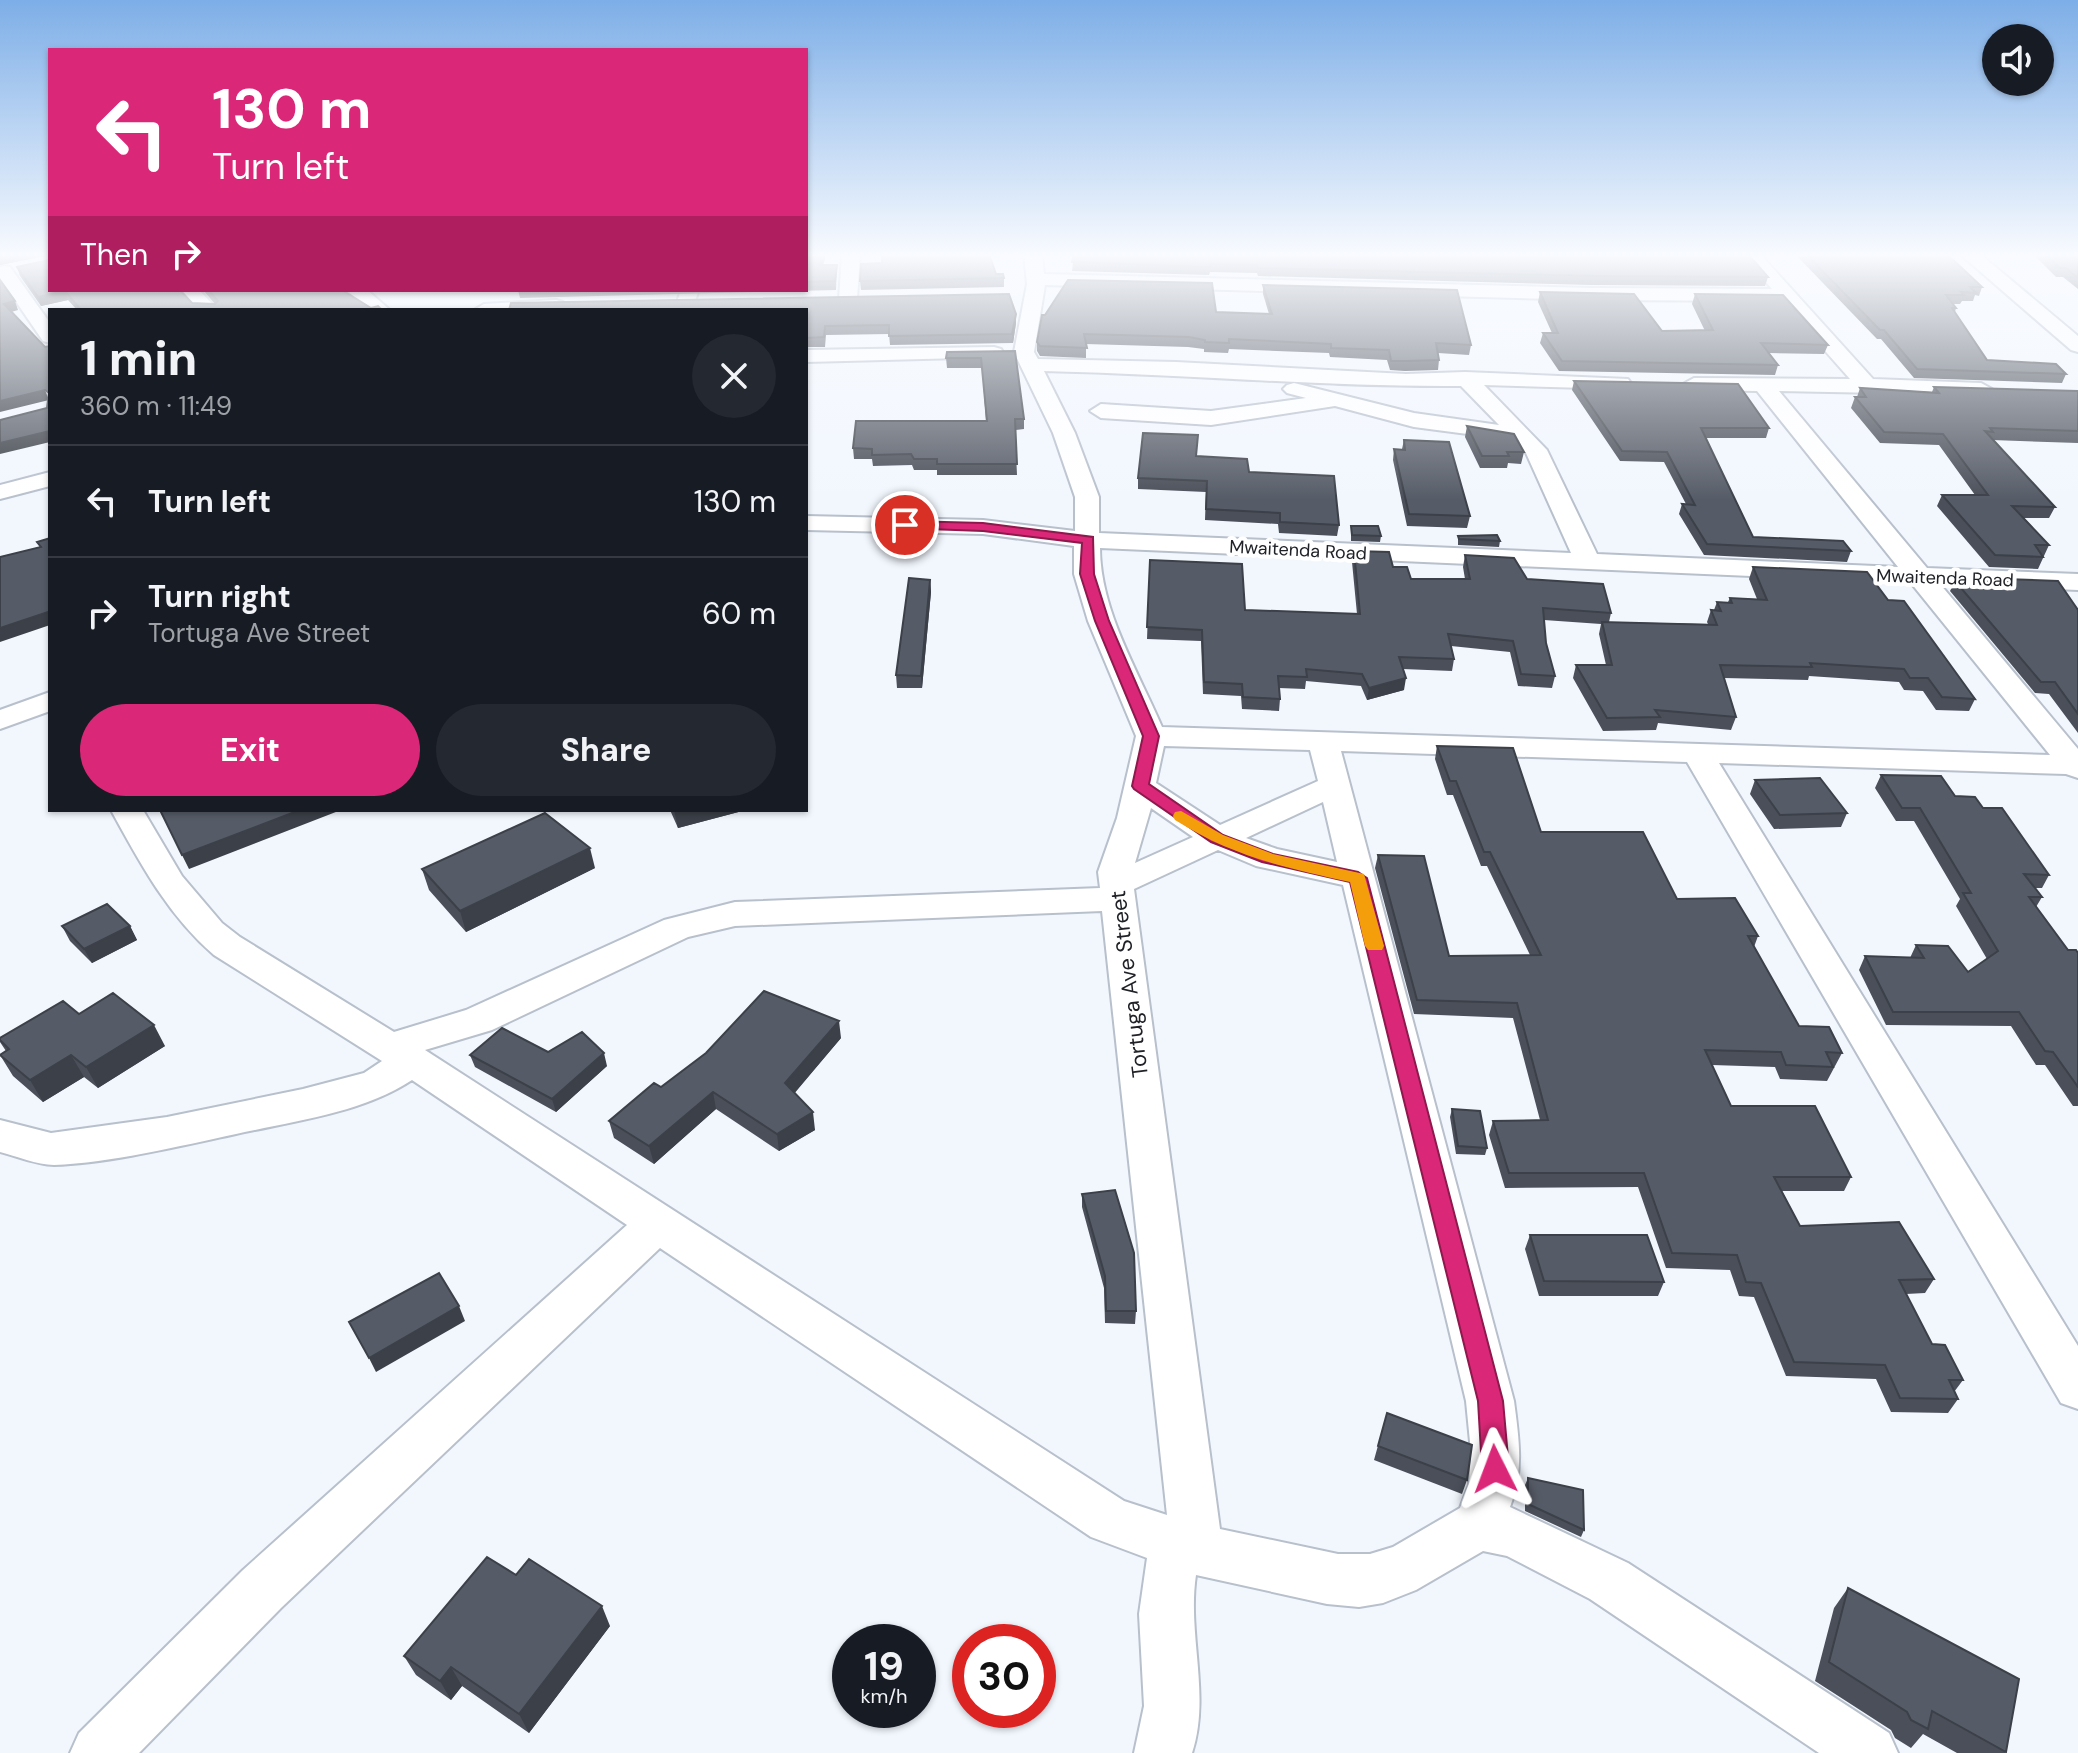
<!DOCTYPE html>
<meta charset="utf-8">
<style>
body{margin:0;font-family:"DM Sans",sans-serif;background:#242831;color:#f1f3f6;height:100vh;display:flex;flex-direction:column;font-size:30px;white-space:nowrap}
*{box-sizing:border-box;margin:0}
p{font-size:26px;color:#9ea1a6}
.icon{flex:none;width:44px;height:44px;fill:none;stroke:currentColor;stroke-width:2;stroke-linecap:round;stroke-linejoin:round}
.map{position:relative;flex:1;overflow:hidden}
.panel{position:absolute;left:48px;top:308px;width:760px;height:504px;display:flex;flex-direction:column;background:#171b24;border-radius:0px;box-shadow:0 2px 6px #0004}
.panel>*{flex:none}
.banner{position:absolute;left:48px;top:48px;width:760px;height:244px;border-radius:0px;box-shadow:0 2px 6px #0004;background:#db2777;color:#fff;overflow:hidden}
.tools{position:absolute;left:1982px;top:24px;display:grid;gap:16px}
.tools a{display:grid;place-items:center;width:72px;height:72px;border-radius:50%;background:#171b24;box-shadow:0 2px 6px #0004;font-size:40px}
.speed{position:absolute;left:832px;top:1624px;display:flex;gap:16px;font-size:40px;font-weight:700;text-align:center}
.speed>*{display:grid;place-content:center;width:104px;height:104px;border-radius:50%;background:#171b24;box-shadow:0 2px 6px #0004;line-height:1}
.speed small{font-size:20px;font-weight:400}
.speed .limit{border:12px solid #d22;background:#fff;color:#111}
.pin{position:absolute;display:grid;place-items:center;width:68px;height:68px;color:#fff;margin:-34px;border:4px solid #fff;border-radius:50%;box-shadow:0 2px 8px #0007}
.me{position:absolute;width:88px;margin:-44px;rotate:357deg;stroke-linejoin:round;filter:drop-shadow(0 0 6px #0008)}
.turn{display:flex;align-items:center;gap:28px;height:168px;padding:0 32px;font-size:36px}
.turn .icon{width:104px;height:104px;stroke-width:2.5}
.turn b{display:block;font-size:56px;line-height:68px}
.then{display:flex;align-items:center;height:76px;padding:0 32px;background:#0003;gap:16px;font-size:30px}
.round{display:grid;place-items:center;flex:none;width:84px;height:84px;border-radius:42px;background:#242831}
.head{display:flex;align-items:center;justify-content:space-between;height:136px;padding:0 32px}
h1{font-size:48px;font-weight:800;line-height:60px}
.button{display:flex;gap:16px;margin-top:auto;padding:16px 32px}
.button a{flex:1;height:92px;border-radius:48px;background:#db2777;color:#fff;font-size:32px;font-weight:800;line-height:92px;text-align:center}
.button a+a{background:#242831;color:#f1f3f6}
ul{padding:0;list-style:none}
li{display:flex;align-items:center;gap:24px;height:112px;padding:0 32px;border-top:2px solid #363941}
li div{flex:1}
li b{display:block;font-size:30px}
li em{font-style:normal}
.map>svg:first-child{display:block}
</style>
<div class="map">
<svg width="2078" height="1753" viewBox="0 0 2078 1753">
<rect width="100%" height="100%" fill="#f2f7fe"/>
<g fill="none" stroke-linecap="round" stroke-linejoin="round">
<g stroke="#b8c0cc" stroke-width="4">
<path id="street" d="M842,254H860L857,299L848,305L839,299Z
M1024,254H1042L1044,274L1592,288L1772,289L1741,254H1760L1873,379L1981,383L1992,389L1981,395L1779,391L1927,568L2078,574V590L1940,584L2078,749V778L2066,774L1719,763L2078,1346V1409L2061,1403L1687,762L1341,751L1514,1401C1519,1439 1524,1471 1510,1507L1628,1563L1889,1733L1898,1753H1819L1590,1599L1507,1556L1483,1551L1416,1590L1383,1603L1359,1607L1327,1604L1196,1575C1187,1635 1211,1695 1192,1753H1134L1144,1706L1139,1614L1147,1558L1091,1537L660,1248L281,1608L139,1753H70L79,1733L243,1570L627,1225L412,1080C362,1113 294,1121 236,1134C180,1146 110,1163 54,1165C37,1165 16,1156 0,1152V1120L51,1133L167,1117L303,1089L364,1073L382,1061L214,955C167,914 140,863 111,810H143L182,876L222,923L240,937L394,1032L466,1010L664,920L735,902L1100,888L1098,872L1117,818L1136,736L1088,621L1074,574V546L983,534L806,530V516L983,520L1075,531V497L1053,433L1014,352L1027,284ZM1045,285L1592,300L1781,301L1850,379L1694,378L1683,384L1694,390L1757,391L1898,567L1597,554L1547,450L1484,385L1621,389L1628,387L1631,383L1628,379L1465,372L1406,374L1176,362L1038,359L1034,352ZM1044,371C1183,374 1322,387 1461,386L1499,425L1414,413L1294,383L1287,385L1283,389L1287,393L1306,398L1211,411L1101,404L1090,411L1101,418L1211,425L1335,406L1414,427L1498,438L1519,445L1526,453L1571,553L1099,533V497L1075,433ZM1100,548L1911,583L2050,755L1162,727C1138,671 1100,610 1100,548ZM1164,746L1310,750L1318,781L1220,825L1156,783ZM1323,802L1337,862L1277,849L1246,838ZM1151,808L1193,837L1135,863ZM1218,850L1256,866L1343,885L1466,1401L1471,1452L1469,1485L1460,1508L1393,1547L1370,1554H1338L1220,1529L1134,889ZM1102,911L1167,1515L1124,1501L425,1050L492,1030L688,937L735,926Z
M1960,254H1980L2078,336V352L2071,350Z
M4,266L10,267L50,323V343L43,341L0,278V267Z
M179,290H199L218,310H197Z
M347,290H367L390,310H368Z
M681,290H699L693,306H679L677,302Z
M556,300L563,302L565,306L563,310H474L484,304Z
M994,347L1001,349L1004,353L1001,357L806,362V350Z
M50,472V486L0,499V485Z
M50,692V711L0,729V710Z"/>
</g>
<use href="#street" fill="#fff" fill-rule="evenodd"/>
</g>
<path fill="#4a4f59" d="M0,254H50L192,303L215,304L203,290H342L371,308L382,310H77L68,300L41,306L20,276L17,267L49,260V255L0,265Z
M806,254L823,265H837L836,290L520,298L518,290H806Z
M1074,254L1768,277L1765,286L1592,285L1258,276L1257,273L1210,272L1209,275L1072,271Z
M1795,254H1947L1982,287L1979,296L1975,295L1973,301H1962L1960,304H1953L1956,308L1955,312L1987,360L2066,374L2062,383L1914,378L1881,339H1877Z
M2033,254H2078V289L2063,277H2056Z
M996,274L1004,278V287L861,290L860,281Z
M1263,285L1471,345L1469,355L1438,353L1439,360L1438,370L1405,371L1390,370L1387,360L1330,357L1329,353L1229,349L1228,353L1204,352V349L1188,347L1086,344V358L1040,356L1037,351V342L1216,312L1269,314L1263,294Z
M1540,292L1662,331H1705L1692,304L1695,294L1828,345L1824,354L1769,353L1778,365L1775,375L1559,371L1540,343L1543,333H1552L1538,302Z
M806,310L1016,323L1013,343L890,345L889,334L826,335L825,347H806Z
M1015,351L1024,419V429L1015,430L1017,475H937V470H914L912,465L873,466L872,459H854L853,448L986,421L982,368H947L946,358Z
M1574,381L1769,428L1766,438H1706L1753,537L1851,551L1847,562L1704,555L1679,514L1682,504H1686L1664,462L1620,461L1572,390Z
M1934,387L2078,391V443L1992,440L2055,507L2049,518H2024L2049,545L2038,569L1989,567L1937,506L1942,495H1975L1939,445L1880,443L1851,408L1855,397H1857L1860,388L1932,392Z
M1467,426L1524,452L1521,464L1508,463L1507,468H1480L1465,437Z
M1404,440L1470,516L1467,528L1407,526L1393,460L1394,449H1402Z
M1197,456L1249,472L1339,525L1337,536L1279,533L1278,524L1205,520L1206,492L1138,489V478Z
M1351,526L1381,536L1380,542L1351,541Z
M1458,536L1500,541L1499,547L1458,545Z
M1354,551L1393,567L1411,579H1465L1463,567L1465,555L1611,613L1609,622L1708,624L1707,622L1711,610H1714L1717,602H1728L1730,598L1757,599L1749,579L1753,567L1888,600L1975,699L1969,711L1936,710L1923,691L1904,690L1899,682L1809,676L1808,680L1724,678L1736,717L1731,730L1658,723L1656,730L1603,731L1573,678L1576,665H1606L1599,634L1601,624L1544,620L1546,643L1555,676L1552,688L1518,686L1510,652L1451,646L1454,659L1452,671L1403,669L1404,690L1367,700L1361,686L1306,681L1305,689L1279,688L1280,699L1279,711L1242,709L1241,696L1203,694L1201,641L1147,639L1150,560L1245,610L1357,614L1352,562Z
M2004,579L2078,610V733L2049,694L2035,693L1950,591L1955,581L2003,582Z
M930,580L931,592L922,688H897L896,675Z
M1437,746L1541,832L1677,899L1758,936L1754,947L1799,1026L1842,1053L1827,1081L1780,1079L1775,1067L1712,1065L1731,1106L1851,1177L1844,1191H1782L1800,1226L1934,1279L1925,1293L1906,1294L1932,1344L1963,1380L1954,1392L1958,1399L1948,1413L1891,1412L1876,1379L1786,1376L1754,1297L1739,1296L1730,1270L1666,1268L1638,1187L1505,1188L1489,1135L1493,1121L1540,1120L1513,1018L1414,1014L1375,868L1378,855L1449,956L1530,955L1487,866H1481L1453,795H1447L1435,759Z
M1881,775L1955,796L1983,808L2049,875L2042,888H2035L2042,897L2036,907L2068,950L2078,953V1106H2073L2045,1065H2036L2011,1026L1886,1025L1859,970L1865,956L1910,958L1916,945L1968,972L1987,959L1956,906L1960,899L1914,821H1896L1875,788Z
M1755,780L1847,813L1841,827L1774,829L1750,794Z
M670,810H746L678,828Z
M595,868L466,932L429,890L422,869Z
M62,926H130L137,940L92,963L70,941Z
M79,1014L165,1046L98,1088L84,1077L43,1102L13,1076L0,1055L6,1051L0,1042V1038Z
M841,1038L794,1093L815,1130L779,1151L716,1109L654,1164L614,1138L609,1121L661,1087Z
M548,1052L607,1066L556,1112L475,1067L470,1055Z
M1452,1109L1487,1148L1485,1155L1456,1154L1450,1117Z
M1082,1194L1136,1311L1135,1324L1105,1323L1104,1288L1082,1207Z
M1530,1235L1664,1282L1658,1296H1539L1525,1249Z
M1387,1413L1467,1480L1462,1494L1374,1460Z
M1528,1478L1584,1530L1581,1537L1525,1511V1485Z
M1848,1588L2006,1752L2005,1753H1957L1923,1734L1911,1748L1895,1738L1891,1730L1815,1681L1834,1608Z
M610,1626L529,1733L462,1686L451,1700L416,1675L404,1656Z"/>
<path fill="#3c4048" d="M7,254H50V255L0,265V255Z
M823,254H826L821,274L820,265Z
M65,291L68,300L41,306L38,297Z
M15,301L18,310L8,313L4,304Z
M1016,314V323L1013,343L1012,334Z
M45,390L49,400L0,412V401Z
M50,431V442L0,454V443Z
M930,580L931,592L922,688L921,676Z
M48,612L50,617V625L0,642V628Z
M1406,678L1404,690L1367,700L1369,688Z
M300,810H341L189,869L182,855Z
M674,810H746L678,828Z
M590,848L595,868L466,932L460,911Z
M130,926L137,940L92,963L84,949Z
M839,1021L841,1038L788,1101L785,1083Z
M154,1025L165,1046L98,1088L86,1067Z
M604,1053L607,1066L556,1112L552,1099Z
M71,1055L84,1077L43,1102L30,1080Z
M713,1092L716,1109L654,1164L649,1146Z
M813,1112L815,1130L779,1151L777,1134Z
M459,1306L465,1321L376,1372L369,1358Z
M602,1606L610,1626L529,1733L519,1714Z
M451,1667L462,1686L451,1700L440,1681Z"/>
<path fill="#565c67" stroke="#3c4048" stroke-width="2" d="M49,254H50V290H180L192,303L215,304L218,301L208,290H342L371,308L378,306L382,310H81L65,291L38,297L17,267L49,260Z
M806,254H823L820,265H837L835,281L806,282Z
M882,254H989L996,274H1003L1004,278L860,281L861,264L882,263Z
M1074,254H1748L1768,277L1594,276L1258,268L1257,265L1210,264V267L1072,262Z
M1806,254H1947L1982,287H1970L1976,293L1961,292L1964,295H1946L1956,308H1952L1987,360L2056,364L2066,374L1917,369L1884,330H1880Z
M2045,254H2078V278L2066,268H2060Z
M0,280L15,301L4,304L45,347L50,346V431L0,443V420L47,408L49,393L45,390L0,401Z
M1068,280L1212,283L1216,312L1272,314L1263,285L1457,290L1471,345L1436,343L1439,360L1407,361H1391L1389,350L1331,348V344L1229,339V343L1205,342V340L1189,337L1084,334L1087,348L1040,346L1037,342L1042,315H1045Z
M1540,292L1634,294L1662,331L1713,330L1695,294L1783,295L1828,345L1761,343L1778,365L1562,361L1543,333H1558Z
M1009,294L1016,314L1012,334L889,336V325L825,326L824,337L806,338V310H509L511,303Z
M1015,351L1024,419H1015L1017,464H937V459H914L911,454L872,455V449L853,448L856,421H987L981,358H946L947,352Z
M1574,381L1738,384L1769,428H1701L1753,537L1843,541L1851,551L1707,544L1682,504L1695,505L1667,452L1622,451Z
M1934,387L2078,391V431L1990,428L1993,432L1985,431L2055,507L2012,506L2049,545H2035L2043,557L1995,555L1942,495H1988L1943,434L1884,432L1855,397H1866L1860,388L1939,393Z
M1467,426L1514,434L1524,452H1507L1509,456H1482Z
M1143,433L1198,435L1196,456L1247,459L1249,472L1334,476L1339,525L1280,522V513L1206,509L1207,481L1138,478Z
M1404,440L1449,442L1470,516L1409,514L1394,449L1405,450Z
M1351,526H1378L1381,536L1352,535Z
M1497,535L1500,541L1459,539L1458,536Z
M50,538V617L48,612L0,628V557L41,547L37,542Z
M1354,551L1389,552L1393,567H1407L1411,579H1470L1465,555L1514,558L1527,579L1603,584L1611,613L1543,608L1546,643L1555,676L1521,674L1513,641L1448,634L1454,659L1399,657L1406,678L1369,688L1362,674L1306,669L1307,677L1278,676L1280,699L1243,697L1242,684L1204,682L1202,630L1147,627L1150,560L1242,564L1245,610L1360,614Z
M1753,567L1867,572L1888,600L1904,601L1975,699L1942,697L1928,678H1910L1904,669L1810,663L1812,667L1720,665L1736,717L1655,710L1660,717L1607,718L1576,665H1612L1602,622L1717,625L1711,610L1721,611L1717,602L1732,603L1730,598L1767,600Z
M909,578L930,580L921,676L896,675Z
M2004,579L2058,581L2078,610V714L2055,682H2041L1955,581L2007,582Z
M1437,746L1513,748L1541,832H1643L1677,899L1735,898L1758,936H1748L1799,1026L1829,1027L1842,1053L1826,1052L1833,1067L1786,1065L1781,1052L1705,1050L1731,1106H1815L1851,1177H1774L1800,1226L1899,1222L1934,1279L1899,1280L1932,1344L1945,1345L1963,1380H1949L1958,1399L1900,1398L1885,1365L1794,1362L1761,1283L1746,1282L1737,1255L1672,1253L1644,1173H1509L1493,1121L1548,1120L1517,1003L1417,1000L1378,855L1424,856L1449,956L1541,955L1490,852H1484L1456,781H1450Z
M1881,775L1941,776L1955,796L1975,797L1983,808H2002L2049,875L2024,874L2042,897H2029L2068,950H2076L2078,953V1087L2053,1052L2045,1051L2019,1012H1893L1865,956L1924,958L1916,945L1948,946L1968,972L1998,951L1963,893H1971L1920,808H1902Z
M1820,778L1847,813L1780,815L1755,780Z
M160,810H300L182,855Z
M545,813L590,848L460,911L422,869Z
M107,904L130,926L84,949L62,926Z
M764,991L839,1021L785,1083L813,1112L777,1134L713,1092L649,1146L609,1121L654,1083L661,1087L706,1053Z
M113,993L154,1025L86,1067L71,1055L30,1080L0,1055L9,1049L0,1040V1038L63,1001L79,1014Z
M502,1028L548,1052L582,1032L604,1053L552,1099L470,1055Z
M1452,1109L1480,1111L1487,1148L1458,1146Z
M1115,1190L1134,1253L1136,1311H1106L1105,1276L1082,1194Z
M1530,1235H1647L1664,1282L1544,1281Z
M439,1273L459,1306L369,1358L349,1322Z
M1387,1413L1472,1445L1467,1480L1378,1446Z
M1528,1478L1583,1490L1584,1530L1528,1504Z
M487,1557L516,1575L529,1559L602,1606L519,1714L451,1667L440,1681L404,1656Z
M1848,1588L2019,1679L2006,1752L1932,1711L1928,1729L1911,1720L1907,1712L1829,1662Z"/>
<linearGradient id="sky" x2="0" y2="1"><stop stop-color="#7daee7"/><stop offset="0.51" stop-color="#f9fbff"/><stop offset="1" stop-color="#f9fbff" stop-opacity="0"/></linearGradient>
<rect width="2078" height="500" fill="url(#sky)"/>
<path fill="#db2777" stroke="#8e194d" stroke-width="2" d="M905,521L983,523L1093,537L1094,574L1109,621L1159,736L1149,784L1223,835L1273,854L1358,872L1367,878L1503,1401L1509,1469L1505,1477L1495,1481L1486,1477L1482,1469L1478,1401L1350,882L1262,862L1211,842L1134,789L1132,786L1143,736L1095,621L1080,574L1082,543L983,531L901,528V522Z"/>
<path fill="#f59e0b" d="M1181,811L1223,835L1273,854L1364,874L1384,946L1382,950H1368L1365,946L1350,882C1285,868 1232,856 1175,820L1173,816L1175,812Z"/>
<g text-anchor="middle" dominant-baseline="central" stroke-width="8" stroke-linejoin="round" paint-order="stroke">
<g font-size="18" fill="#202227" stroke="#fff">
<text transform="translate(1298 550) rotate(3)">Mwaitenda Road</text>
<text transform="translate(1945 578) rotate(2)">Mwaitenda Road</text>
</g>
<g font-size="22" fill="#202227" stroke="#fff">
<text transform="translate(1129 984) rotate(-97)">Tortuga Ave Street</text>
</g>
</g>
</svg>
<div class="tools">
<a><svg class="icon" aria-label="sound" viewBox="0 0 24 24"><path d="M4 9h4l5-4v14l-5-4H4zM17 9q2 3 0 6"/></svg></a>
</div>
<div class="speed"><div>19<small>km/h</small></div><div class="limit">30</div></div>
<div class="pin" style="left:905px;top:525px;background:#d93025"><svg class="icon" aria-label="arrive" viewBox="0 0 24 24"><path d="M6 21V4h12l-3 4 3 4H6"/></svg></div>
<svg class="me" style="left:1495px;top:1469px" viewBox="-20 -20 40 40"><path d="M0-17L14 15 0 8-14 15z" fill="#db2777" stroke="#fff" stroke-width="4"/></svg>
<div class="banner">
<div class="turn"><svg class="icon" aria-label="left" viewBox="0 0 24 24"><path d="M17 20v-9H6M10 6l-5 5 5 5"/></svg><div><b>130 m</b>Turn left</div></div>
<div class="then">Then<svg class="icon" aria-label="right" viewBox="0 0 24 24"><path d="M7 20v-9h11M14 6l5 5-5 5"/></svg></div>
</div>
<section class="panel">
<div class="head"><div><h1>1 min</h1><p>360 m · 11:49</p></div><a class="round"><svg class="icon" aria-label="close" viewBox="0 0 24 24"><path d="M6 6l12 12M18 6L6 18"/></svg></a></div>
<ul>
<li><svg class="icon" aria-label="left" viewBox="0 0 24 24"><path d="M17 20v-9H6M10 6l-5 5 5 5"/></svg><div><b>Turn left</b></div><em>130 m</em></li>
<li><svg class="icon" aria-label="right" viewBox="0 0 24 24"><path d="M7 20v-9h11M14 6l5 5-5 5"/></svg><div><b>Turn right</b><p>Tortuga Ave Street</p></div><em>60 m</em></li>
</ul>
<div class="button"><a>Exit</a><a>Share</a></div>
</section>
</div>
